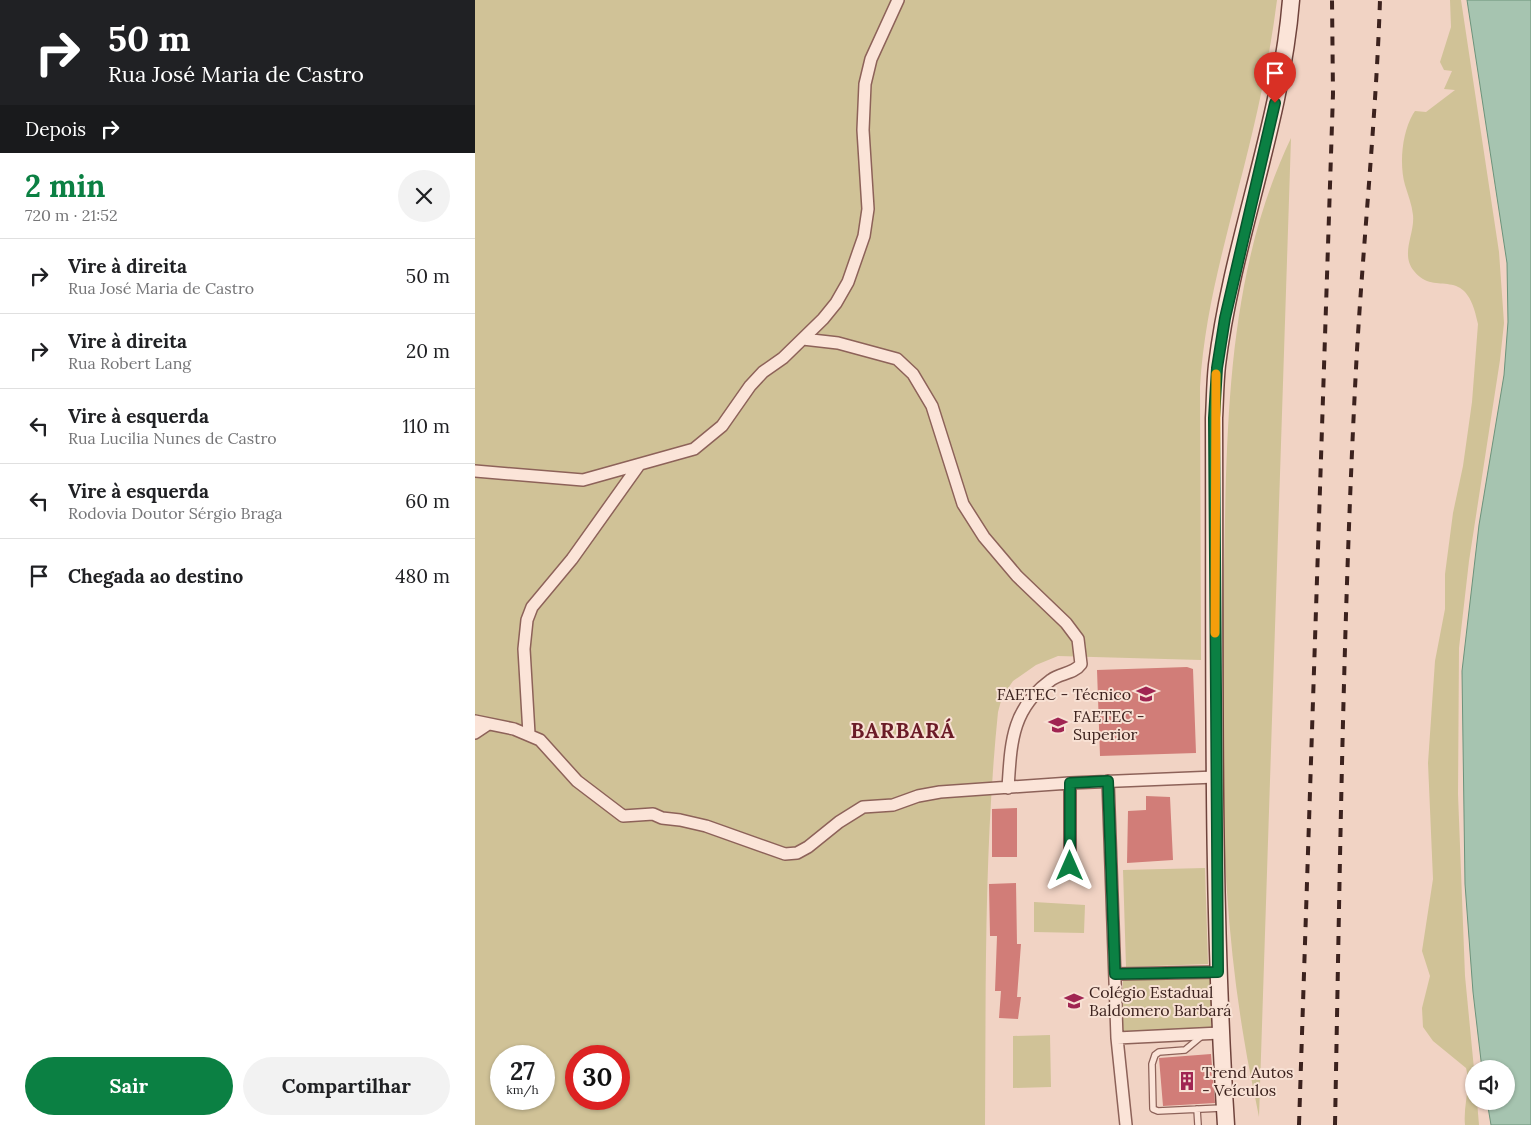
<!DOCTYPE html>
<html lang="pt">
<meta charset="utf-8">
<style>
body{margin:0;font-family:Lora,serif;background:#f2f2f2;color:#202124;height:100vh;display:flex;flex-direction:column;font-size:19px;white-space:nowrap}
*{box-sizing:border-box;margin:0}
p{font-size:16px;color:#757577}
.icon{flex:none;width:28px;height:28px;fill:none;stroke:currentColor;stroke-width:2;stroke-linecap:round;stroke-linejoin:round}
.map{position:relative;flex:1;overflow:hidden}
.panel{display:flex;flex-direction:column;background:#fff;width:475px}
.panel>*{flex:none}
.guide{background:#202124;color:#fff;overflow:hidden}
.buttons{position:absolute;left:990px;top:1060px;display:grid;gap:10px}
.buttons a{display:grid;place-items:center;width:50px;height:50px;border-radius:50%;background:#fff;box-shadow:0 1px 4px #0004;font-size:25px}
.speed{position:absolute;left:15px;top:1045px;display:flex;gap:10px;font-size:25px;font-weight:700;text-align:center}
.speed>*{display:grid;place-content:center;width:65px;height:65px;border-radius:50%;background:#fff;box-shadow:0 1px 4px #0004;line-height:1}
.speed small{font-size:12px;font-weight:400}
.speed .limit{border:8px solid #d22;background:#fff;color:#111}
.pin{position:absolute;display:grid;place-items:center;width:42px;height:42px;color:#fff;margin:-51px -21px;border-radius:50% 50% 50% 0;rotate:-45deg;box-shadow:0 0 5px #0007}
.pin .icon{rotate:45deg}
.me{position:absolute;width:55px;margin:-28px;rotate:0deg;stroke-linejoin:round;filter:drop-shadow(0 0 4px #0008)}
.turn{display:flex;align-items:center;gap:18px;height:105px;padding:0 25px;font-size:22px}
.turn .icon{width:65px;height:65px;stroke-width:2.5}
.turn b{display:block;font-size:35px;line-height:42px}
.then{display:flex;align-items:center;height:48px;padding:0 25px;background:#0003;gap:10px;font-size:19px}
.round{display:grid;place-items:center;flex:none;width:52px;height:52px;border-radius:26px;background:#f2f2f2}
.head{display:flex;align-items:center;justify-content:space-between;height:85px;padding:0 25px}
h1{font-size:30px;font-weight:700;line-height:38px;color:#0b8043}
.action{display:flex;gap:10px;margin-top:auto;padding:10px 25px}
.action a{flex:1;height:58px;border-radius:30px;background:#0b8043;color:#fff;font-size:20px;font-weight:700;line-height:58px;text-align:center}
.action a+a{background:#f2f2f2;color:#202124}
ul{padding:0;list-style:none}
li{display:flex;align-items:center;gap:15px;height:75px;padding:0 25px;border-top:1px solid #e0e0e0}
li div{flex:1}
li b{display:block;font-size:19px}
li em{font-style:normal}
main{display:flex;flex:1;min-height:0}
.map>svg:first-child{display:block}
</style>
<main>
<section class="panel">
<div class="guide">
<div class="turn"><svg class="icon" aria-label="right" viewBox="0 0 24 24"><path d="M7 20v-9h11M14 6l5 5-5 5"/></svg><div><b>50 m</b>Rua José Maria de Castro</div></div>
<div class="then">Depois<svg class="icon" aria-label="right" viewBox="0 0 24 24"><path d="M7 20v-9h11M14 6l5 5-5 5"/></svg></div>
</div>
<div class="head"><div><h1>2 min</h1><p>720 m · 21:52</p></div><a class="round"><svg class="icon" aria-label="close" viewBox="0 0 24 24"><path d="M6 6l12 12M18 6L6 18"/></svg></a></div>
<ul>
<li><svg class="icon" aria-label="right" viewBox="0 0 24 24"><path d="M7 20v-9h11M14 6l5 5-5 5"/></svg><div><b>Vire à direita</b><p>Rua José Maria de Castro</p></div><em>50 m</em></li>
<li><svg class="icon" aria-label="right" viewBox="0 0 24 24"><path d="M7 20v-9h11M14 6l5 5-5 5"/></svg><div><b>Vire à direita</b><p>Rua Robert Lang</p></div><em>20 m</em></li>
<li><svg class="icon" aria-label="left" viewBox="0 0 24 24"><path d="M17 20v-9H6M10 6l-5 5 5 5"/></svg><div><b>Vire à esquerda</b><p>Rua Lucilia Nunes de Castro</p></div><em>110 m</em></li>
<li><svg class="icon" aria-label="left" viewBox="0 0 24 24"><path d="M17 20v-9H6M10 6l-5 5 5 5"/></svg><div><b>Vire à esquerda</b><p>Rodovia Doutor Sérgio Braga</p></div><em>60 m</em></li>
<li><svg class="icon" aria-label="arrive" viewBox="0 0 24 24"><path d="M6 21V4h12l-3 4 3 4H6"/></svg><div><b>Chegada ao destino</b></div><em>480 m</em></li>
</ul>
<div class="action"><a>Sair</a><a>Compartilhar</a></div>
</section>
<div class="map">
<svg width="1056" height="1125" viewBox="0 0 1056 1125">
<rect width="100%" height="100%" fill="#f1d3c4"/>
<path fill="#d0c297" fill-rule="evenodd" d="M0,0H802C794,63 780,125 764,186C747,253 729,318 725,387L726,660L583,656L561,665L538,681L527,697L523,712C509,850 511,987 510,1125H0ZM26,1056H69V1099H26ZM101,1056H144V1099H101Z
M975,0H986L1024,252L1029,323L1025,360L994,561L984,648L983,794L990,976L999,1069V1101H1002L1004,1125H990C988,1106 996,1087 991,1068L958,1041L948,1027L947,1008L955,976L947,951L958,879L953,763L960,661L970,609V574L978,513L988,466L997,402L1003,324C991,261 961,299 939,271C925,254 940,234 938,215C937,205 933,195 930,185C924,164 927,133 938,114L940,111L951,112L980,90L969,89L977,71L969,70L965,62L976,27Z
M816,138L784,1117C779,1091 773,1065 769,1039C743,885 745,722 749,567C752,421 752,273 816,138Z
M730,868L733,964L651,967L648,870Z
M559,902L610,905L609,933L559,932Z
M736,976V1028L646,1033L648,980Z
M575,1035L576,1087L538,1088V1036Z"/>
<path fill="#a6c4b0" stroke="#6c937b" d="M992,0H1056V1125H1016L1012,1101H1031V1069H1007L998,992L990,884L987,671L1004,525L1029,375L1033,322L1032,263Z"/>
<path fill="#d17d78" d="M712,667L718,669L721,753L625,756L622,670Z
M671,796L695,797L698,860L652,863L653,811L671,810Z
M542,808V857H517V809Z
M541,883L542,944H546L542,997H546L543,1019L524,1018L526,991H520L522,936H515L514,884Z
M736,1054L740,1103L688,1106L684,1058Z"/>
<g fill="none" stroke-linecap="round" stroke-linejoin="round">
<g stroke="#8d6259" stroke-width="8">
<path id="lane" d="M728,1035L710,1050L684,1052L680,1055L677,1064L678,1109L683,1111L747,1108
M722,1109L723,1125"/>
</g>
<g stroke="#8d6259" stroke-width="14">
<path id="street" d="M328,339L363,343L422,359L438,374L457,406L488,504L509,537L542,576L591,623L603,639L606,664C599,674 585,673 576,680C536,709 536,743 533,788
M0,471L108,480L219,449L247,426L275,386L288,372L308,358L348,319L361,303L373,282L389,236L393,209L388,130L390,84L396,59L423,0
M0,721L39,729L65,740L102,781L148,816L178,814L187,818L205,820L231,826L310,854L322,853L333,847L364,822L388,807L418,805L443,796L465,792L595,783L740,777
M0,733L12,725
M54,734L49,649L52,620L57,607L97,559L164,465
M633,781L642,1038L651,1125
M595,783V866
M640,974L743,972
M642,1038L745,1033"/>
</g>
<g stroke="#6f433c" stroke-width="19">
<path id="secondary" d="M751,1125C736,890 740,654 739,418C740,401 740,383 742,365C757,242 806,125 816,0"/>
</g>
<use href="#lane" stroke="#fbe4d8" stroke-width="5.5"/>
<use href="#street" stroke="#fbe4d8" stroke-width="11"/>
<use href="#secondary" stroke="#fbe4d8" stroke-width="16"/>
<path stroke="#3c221e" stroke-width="4" stroke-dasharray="9 9" stroke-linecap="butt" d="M824,1125L858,94L857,0
M860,1125C865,867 868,608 882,350C889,233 901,117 905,0"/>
</g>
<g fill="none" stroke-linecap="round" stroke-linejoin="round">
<g stroke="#07532c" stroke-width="12">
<path id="route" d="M595,866V783L633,781L640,974L743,972L739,418L742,368L750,318L800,103"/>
</g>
<use href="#route" stroke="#0b8043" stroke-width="9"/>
<path stroke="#f59e0b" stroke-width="9" d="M740,633L741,374"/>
</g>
<defs>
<g id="university-bare" transform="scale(1.5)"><path d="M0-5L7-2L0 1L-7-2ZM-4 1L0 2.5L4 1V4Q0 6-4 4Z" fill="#a02552" stroke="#f8e1d4" stroke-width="2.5" paint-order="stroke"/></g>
<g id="school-bare" transform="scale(1.5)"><path d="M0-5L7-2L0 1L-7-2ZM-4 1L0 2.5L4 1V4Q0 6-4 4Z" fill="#a02552" stroke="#f8e1d4" stroke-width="2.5" paint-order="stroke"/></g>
<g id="building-bare" transform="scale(1.5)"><path d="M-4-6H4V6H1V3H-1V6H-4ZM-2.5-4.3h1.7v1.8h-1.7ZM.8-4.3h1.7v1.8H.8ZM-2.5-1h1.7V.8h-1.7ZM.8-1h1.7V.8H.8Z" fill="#a02552" stroke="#f8e1d4" stroke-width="2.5" paint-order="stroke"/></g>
</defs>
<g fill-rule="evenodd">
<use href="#university-bare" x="671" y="694"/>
<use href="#university-bare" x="583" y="725"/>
<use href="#school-bare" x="599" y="1001"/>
<use href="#building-bare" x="712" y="1081"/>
</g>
<g text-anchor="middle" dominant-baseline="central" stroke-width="4" stroke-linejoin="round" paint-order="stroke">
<g font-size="16" fill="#3c221e" stroke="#f8e1d4" text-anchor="start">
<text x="656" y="694" text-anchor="end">FAETEC - Técnico</text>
<text x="598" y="716">FAETEC -<tspan x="598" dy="18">Superior</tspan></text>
<text x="614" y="992">Colégio Estadual<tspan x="614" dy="18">Baldomero Barbará</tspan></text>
<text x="727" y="1072">Trend Autos<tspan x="727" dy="18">- Veículos</tspan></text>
</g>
<g font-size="21" font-weight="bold" letter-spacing="1" fill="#6b1b27" stroke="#f8e1d4">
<text x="428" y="730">BARBARÁ</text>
</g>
</g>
</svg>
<div class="buttons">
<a><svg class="icon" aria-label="sound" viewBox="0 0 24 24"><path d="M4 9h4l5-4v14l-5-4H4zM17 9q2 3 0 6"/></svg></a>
</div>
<div class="speed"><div>27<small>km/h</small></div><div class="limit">30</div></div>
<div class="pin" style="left:800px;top:103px;background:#d93025"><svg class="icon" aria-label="arrive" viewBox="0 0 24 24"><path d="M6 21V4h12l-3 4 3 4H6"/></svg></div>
<svg class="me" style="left:595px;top:866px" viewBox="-20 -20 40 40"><path d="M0-17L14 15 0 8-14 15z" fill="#0b8043" stroke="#fff" stroke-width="4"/></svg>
</div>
</main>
